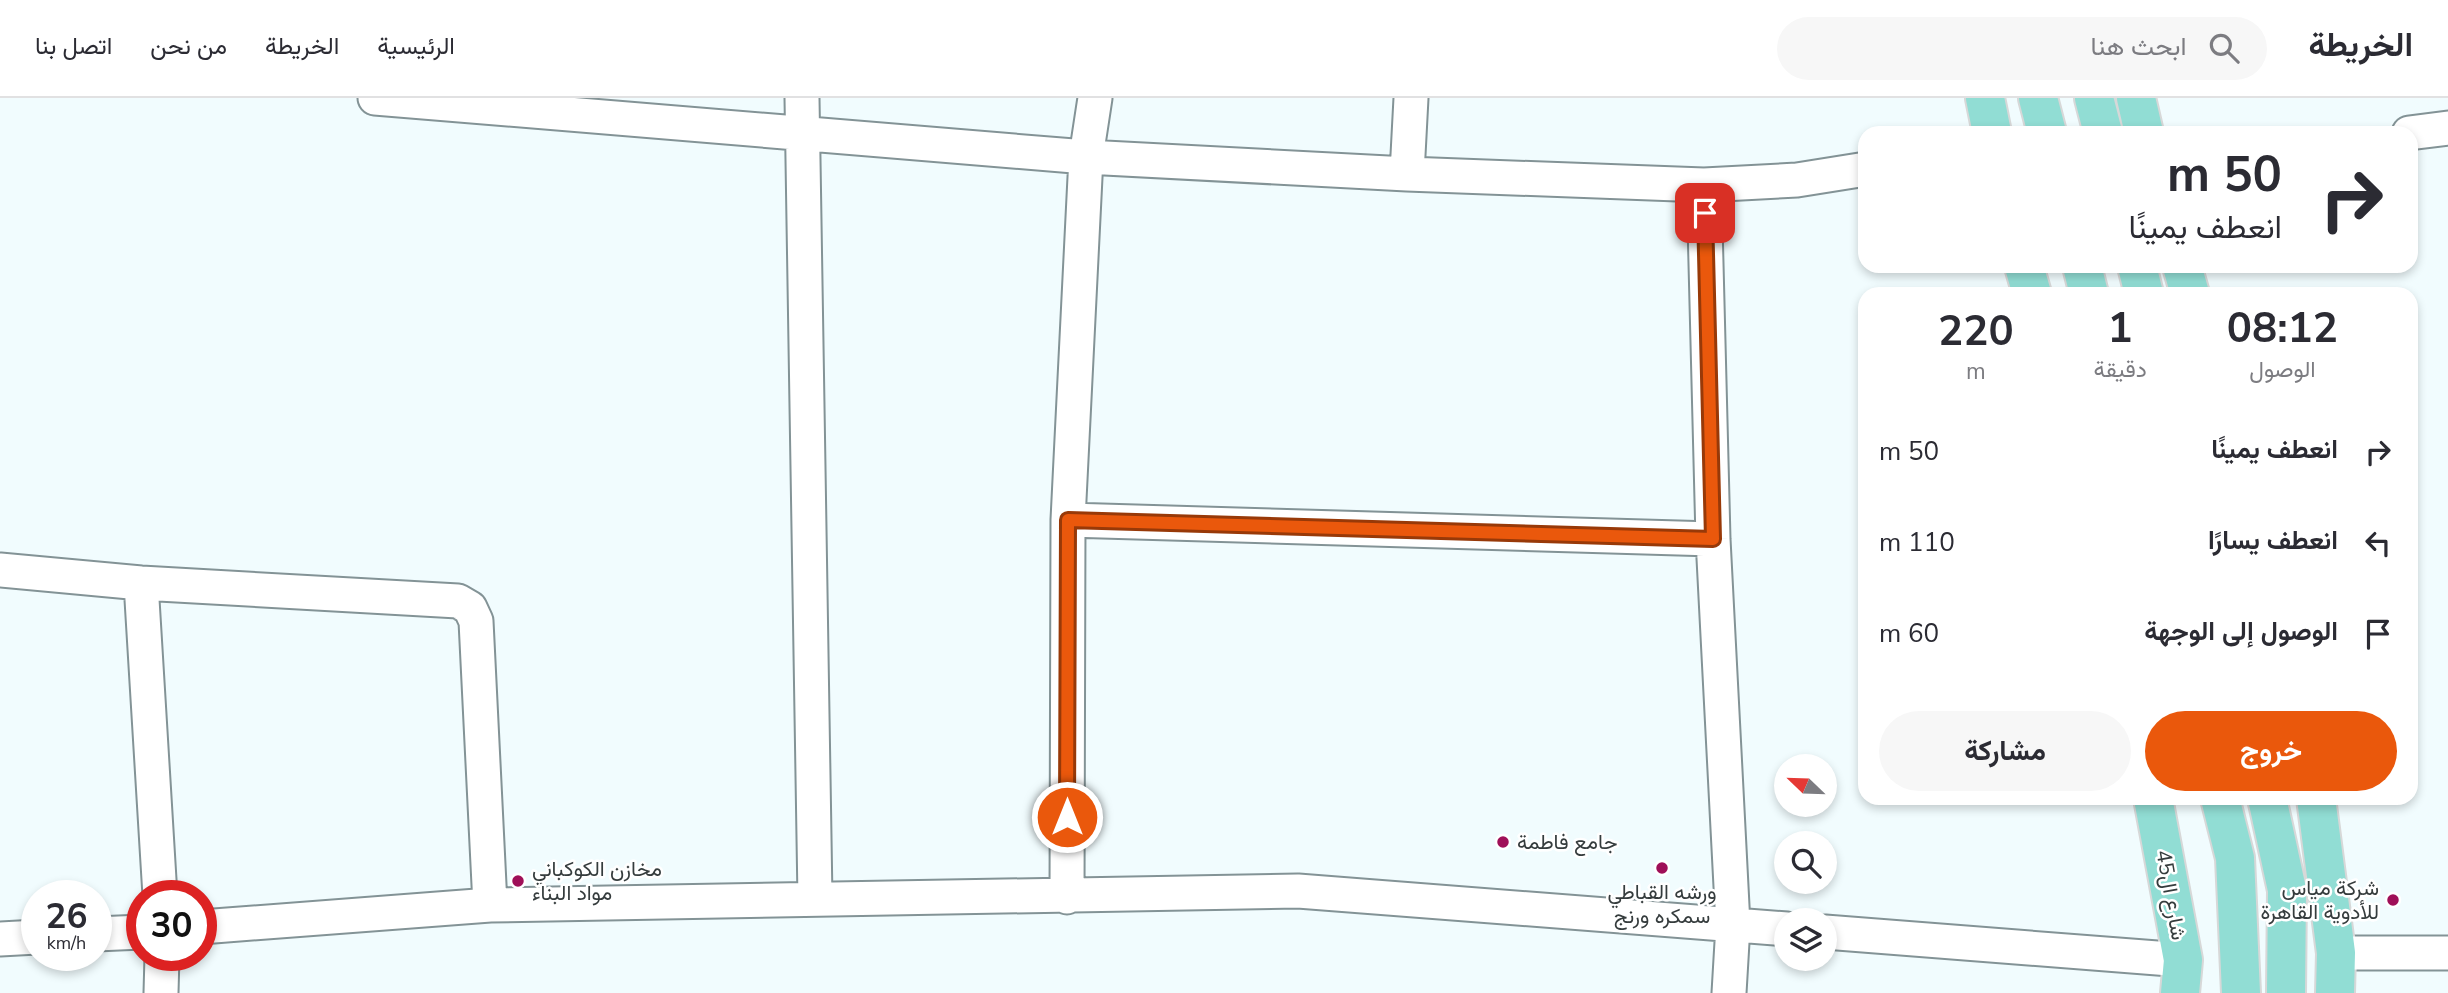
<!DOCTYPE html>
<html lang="ar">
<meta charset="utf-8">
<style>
body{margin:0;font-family:"Nunito Sans",Vazirmatn,sans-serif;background:#f7f7f7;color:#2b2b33;direction:rtl;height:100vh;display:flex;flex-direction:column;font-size:26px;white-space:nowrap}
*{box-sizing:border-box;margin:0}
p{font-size:23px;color:#7c7c81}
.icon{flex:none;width:38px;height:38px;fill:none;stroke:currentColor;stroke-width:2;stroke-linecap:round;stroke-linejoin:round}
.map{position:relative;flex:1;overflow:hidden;direction:ltr}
.panel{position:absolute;left:1858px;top:189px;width:560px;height:518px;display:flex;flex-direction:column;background:#fff;border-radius:21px;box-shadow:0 4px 10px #0003;direction:rtl}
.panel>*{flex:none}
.guide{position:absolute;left:1858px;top:28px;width:560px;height:147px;border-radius:21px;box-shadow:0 4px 10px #0003;direction:rtl;background:#fff;color:#2b2b33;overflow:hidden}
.needle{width:46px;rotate:293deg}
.buttons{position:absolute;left:1774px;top:656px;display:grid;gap:14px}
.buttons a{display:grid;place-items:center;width:63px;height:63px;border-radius:50%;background:#fff;box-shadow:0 4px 10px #0003;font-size:35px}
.speed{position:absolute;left:21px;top:782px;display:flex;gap:14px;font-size:35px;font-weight:700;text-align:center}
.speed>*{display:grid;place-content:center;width:91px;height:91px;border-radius:50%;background:#fff;box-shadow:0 4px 10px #0003;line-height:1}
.speed small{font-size:18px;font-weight:400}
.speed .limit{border:10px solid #d22;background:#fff;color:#111}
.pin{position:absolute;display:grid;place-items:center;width:60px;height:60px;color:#fff;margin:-30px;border-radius:14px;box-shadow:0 4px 10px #0006}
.me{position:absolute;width:77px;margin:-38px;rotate:0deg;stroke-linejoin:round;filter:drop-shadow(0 0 5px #0008)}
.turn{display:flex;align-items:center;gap:24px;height:147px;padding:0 21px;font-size:32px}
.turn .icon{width:91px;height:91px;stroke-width:2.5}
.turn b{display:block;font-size:49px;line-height:60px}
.eta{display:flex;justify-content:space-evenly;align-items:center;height:119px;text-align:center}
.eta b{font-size:42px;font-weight:700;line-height:49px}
.action{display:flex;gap:14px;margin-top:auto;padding:14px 21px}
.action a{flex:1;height:80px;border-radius:42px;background:#ea580c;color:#fff;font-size:28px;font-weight:700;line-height:80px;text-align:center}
.action a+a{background:#f7f7f7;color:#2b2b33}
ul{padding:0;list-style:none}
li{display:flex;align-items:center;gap:21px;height:91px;padding:0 21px}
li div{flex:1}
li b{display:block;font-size:26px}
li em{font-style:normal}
header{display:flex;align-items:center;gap:42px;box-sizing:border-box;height:98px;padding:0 35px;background:#fff;border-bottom:2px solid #e1e1e2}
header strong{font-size:33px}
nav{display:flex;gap:38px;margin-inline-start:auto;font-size:24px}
.search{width:490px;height:63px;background:#f7f7f7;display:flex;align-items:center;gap:18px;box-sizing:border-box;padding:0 24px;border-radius:38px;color:#7c7c81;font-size:26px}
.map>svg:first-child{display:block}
</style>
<header>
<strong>الخريطة</strong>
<div class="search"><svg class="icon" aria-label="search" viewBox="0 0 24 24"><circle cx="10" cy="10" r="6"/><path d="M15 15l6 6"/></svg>ابحث هنا</div>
<nav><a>الرئيسية</a><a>الخريطة</a><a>من نحن</a><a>اتصل بنا</a></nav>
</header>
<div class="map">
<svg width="2448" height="895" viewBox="0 0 2448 895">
<rect width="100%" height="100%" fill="#f1fcfe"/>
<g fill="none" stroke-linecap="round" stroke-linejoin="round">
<g stroke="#839396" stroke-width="37">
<path id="street" d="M375,0L1086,59L1407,76L1704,87L1797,82L1866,71
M802,0L815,801
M2409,35L2448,30
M1407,76L1411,0
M1704,87L1713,441L1733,827L1729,895
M1068,422L1713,441
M0,472L141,485L458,503L470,510L476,523L490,807
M141,485L160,798
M1067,799L1068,422L1086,59L1095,0
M201,829L490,807L1298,793L1787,831
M1825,834L2183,862
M96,836L142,834
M0,841L37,839
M2336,855H2448
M161,895L162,858"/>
</g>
<g stroke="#d7d8d8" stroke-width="42">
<path id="primary" d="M1985,0L1992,35
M2038,0L2047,35
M2094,0L2103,35
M2136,0L2144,35
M2024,168L2032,196
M2082,168L2089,196
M2137,168L2144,196
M2182,168L2190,196
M2153,700L2183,862L2180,895
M2220,700L2235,760L2241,895
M2267,700L2287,792L2286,895
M2316,700L2336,855L2335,895"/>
</g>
<use href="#street" stroke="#fff" stroke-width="33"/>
<use href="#primary" stroke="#91ddd4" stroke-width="38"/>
</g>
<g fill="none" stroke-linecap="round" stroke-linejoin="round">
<g stroke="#983908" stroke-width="18">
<path id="route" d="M1067,719L1068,422L1713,441L1705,115"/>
</g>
<use href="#route" stroke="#ea580c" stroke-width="12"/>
</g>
<g fill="#9f0f58" stroke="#fff" stroke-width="2.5">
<circle cx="1503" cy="744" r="7"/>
<circle cx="1662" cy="770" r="7"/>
<circle cx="518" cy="783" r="7"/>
<circle cx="2393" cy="802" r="7"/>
</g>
<g text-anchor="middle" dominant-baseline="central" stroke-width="5" stroke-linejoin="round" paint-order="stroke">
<g font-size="21" fill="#353c3d" stroke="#fff" text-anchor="start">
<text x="1517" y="744">جامع فاطمة</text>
<text x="532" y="771">مخازن الكوكباني<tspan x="532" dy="24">مواد البناء</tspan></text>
<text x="2379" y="790" text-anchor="end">شركة مياس<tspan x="2379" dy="24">للأدوية القاهرة</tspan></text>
<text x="1662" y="794" text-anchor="middle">ورشه القباطي<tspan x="1662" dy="24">سمكره ورنج</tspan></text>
</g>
<g font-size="21" fill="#353c3d" stroke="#fff">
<text transform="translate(2171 797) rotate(80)">شارع ال45</text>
</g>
</g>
</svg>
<div class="buttons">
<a><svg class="needle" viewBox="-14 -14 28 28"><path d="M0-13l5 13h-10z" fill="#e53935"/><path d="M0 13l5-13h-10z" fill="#7c7c81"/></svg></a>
<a><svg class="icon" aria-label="search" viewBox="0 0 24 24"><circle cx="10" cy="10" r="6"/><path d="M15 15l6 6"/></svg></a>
<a><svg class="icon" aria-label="layers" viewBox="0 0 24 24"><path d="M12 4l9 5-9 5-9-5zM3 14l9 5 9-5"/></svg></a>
</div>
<div class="speed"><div>26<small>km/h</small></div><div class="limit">30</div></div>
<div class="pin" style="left:1705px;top:115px;background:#d93025"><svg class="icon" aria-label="arrive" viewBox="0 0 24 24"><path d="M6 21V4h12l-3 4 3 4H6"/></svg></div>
<svg class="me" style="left:1067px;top:719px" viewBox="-20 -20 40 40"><circle r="17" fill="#ea580c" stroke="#fff" stroke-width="3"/><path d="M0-11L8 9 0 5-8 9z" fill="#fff"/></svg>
<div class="guide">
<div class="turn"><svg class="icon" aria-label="right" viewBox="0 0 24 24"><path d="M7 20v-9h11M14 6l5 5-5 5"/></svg><div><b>50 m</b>انعطف يمينًا</div></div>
</div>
<section class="panel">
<div class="eta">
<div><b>08:12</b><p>الوصول</p></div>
<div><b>1</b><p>دقيقة</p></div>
<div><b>220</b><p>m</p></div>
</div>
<ul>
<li><svg class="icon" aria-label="right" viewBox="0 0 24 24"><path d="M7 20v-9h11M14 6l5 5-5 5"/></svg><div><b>انعطف يمينًا</b></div><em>50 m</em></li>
<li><svg class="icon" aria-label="left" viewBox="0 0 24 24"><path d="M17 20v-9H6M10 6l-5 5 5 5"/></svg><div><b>انعطف يسارًا</b></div><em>110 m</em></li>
<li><svg class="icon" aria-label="arrive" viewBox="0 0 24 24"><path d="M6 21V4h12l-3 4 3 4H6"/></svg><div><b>الوصول إلى الوجهة</b></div><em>60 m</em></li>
</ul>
<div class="action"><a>خروج</a><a>مشاركة</a></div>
</section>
</div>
